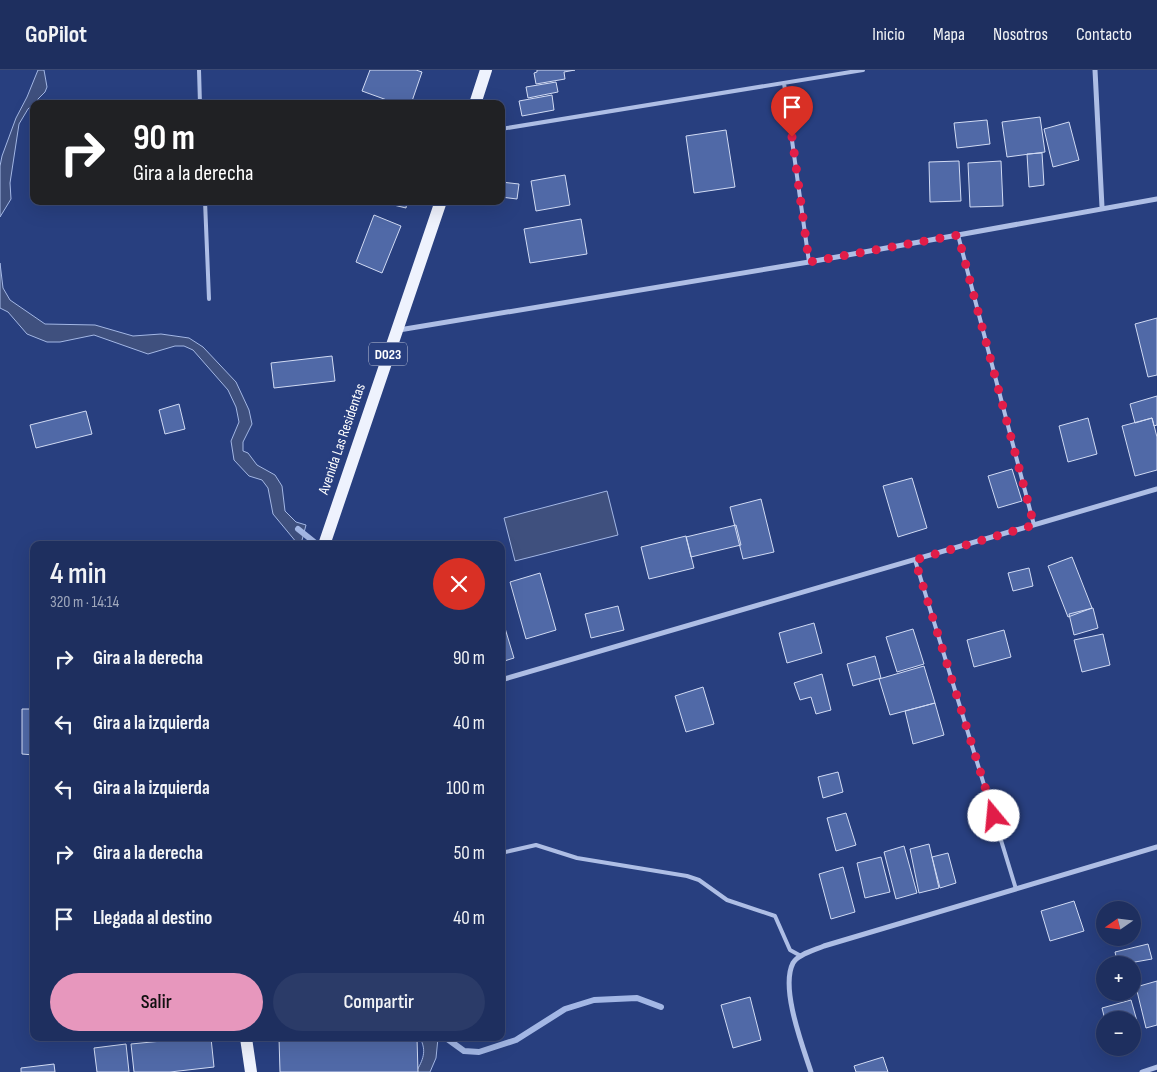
<!DOCTYPE html>
<html lang="es">
<meta charset="utf-8">
<style>
body{margin:0;font-family:"Sofia Sans Condensed",sans-serif;background:#2b3b68;color:#f1f3f6;height:100vh;display:flex;flex-direction:column;font-size:19px;white-space:nowrap}
*{box-sizing:border-box;margin:0}
p{font-size:16px;color:#a1a9bd}
.icon{flex:none;width:28px;height:28px;fill:none;stroke:currentColor;stroke-width:2;stroke-linecap:round;stroke-linejoin:round}
.map{position:relative;flex:1;overflow:hidden}
.drawer{position:absolute;left:30px;top:471px;width:475px;height:500px;display:flex;flex-direction:column;background:#1e2f5f;border-radius:10px;box-shadow:0 5px 20px #0002,0 0 0 1px #3c4a74}
.drawer>*{flex:none}
.top-card{position:absolute;left:30px;top:30px;width:475px;height:105px;border-radius:10px;box-shadow:0 5px 20px #0002,0 0 0 1px #3c4a74;background:#202124;color:#fff;overflow:hidden}
.needle{width:32px;rotate:256deg}
.buttons{position:absolute;left:1096px;top:831px;display:grid;gap:10px}
.buttons a{display:grid;place-items:center;width:45px;height:45px;border-radius:50%;background:#1e2f5f;box-shadow:0 5px 20px #0002,0 0 0 1px #3c4a74;font-size:25px}
.pin{position:absolute;display:grid;place-items:center;width:42px;height:42px;color:#fff;margin:-51px -21px;border-radius:50% 50% 50% 0;rotate:-45deg;box-shadow:0 0 5px #0007}
.pin .icon{rotate:45deg}
.me{position:absolute;width:55px;margin:-28px;rotate:343deg;stroke-linejoin:round;filter:drop-shadow(0 0 4px #0008)}
.turn{display:flex;align-items:center;gap:18px;height:105px;padding:0 20px;font-size:22px}
.turn .icon{width:65px;height:65px;stroke-width:2.5}
.turn b{display:block;font-size:35px;line-height:42px}
.round{display:grid;place-items:center;flex:none;width:52px;height:52px;border-radius:26px;background:#2b3b68}
.overview{display:flex;align-items:center;justify-content:space-between;height:85px;padding:0 20px}
h1{font-size:30px;font-weight:600;line-height:38px}
.primary-button{display:flex;gap:10px;margin-top:auto;padding:10px 20px}
.primary-button a{flex:1;height:58px;border-radius:30px;background:#e797bd;color:#111;font-size:20px;font-weight:600;line-height:58px;text-align:center}
.primary-button a+a{background:#2b3b68;color:#f1f3f6}
ul{padding:0;list-style:none}
li{display:flex;align-items:center;gap:15px;height:65px;padding:0 20px}
li div{flex:1}
li b{display:block;font-size:19px}
li em{font-style:normal}
header{display:flex;align-items:center;gap:30px;box-sizing:border-box;height:70px;padding:0 25px;background:#1e2f5f;border-bottom:1px solid #3c4a74}
header strong{font-size:24px}
nav{display:flex;gap:28px;margin-inline-start:auto;font-size:18px}
.map>svg:first-child{display:block}
</style>
<header>
<strong>GoPilot</strong>
<nav><a>Inicio</a><a>Mapa</a><a>Nosotros</a><a>Contacto</a></nav>
</header>
<div class="map">
<svg width="1157" height="1002" viewBox="0 0 1157 1002">
<rect width="100%" height="100%" fill="#283f7f"/>
<path fill="#3f507e" stroke="#a3b7e5" d="M38,0H44L47,17L45,22L28,39L19,54L10,113L11,129L0,147V96L2,86L16,48L27,27Z
M0,193L3,218L10,230L45,254L95,255L133,266L161,264L189,268L203,277L236,312L249,340L252,354L243,372V381L248,383L257,395L275,405L282,416L285,441L296,452L306,455L301,474L297,473L273,444L268,418L262,410L249,406L234,390L231,371L239,352L236,337L228,320L193,280L184,276H175L148,284L94,265L60,272H47L27,264L8,242L0,238Z
M607,421L618,465L515,491L504,448Z
M420,968H438L436,988L430,1002H416C423,990 427,981 420,968Z"/>
<g fill="none" stroke-linecap="round" stroke-linejoin="round">
<path stroke="#a3b7e5" stroke-width="6" d="M298,459L318,475
M446,968L464,981L479,982L516,970L565,939L594,930L637,928L661,937"/>
</g>
<path fill="#5069a7" stroke="#d1dbf4" d="M370,0H416L422,2L411,34H398L362,21Z
M537,0H575L564,2L565,9L536,14L534,3L537,2Z
M556,12L558,22L528,28L526,17Z
M552,25L554,40L522,46L519,31Z
M1040,47L1045,82L1007,87L1002,52Z
M987,50L990,74L957,78L954,53Z
M1069,52L1079,90L1053,97L1044,59Z
M726,60L735,117L694,123L686,66Z
M1042,83L1044,115L1029,117L1027,84Z
M959,91L961,131L930,132L929,92Z
M1001,91L1003,136L970,137L968,93Z
M565,105L570,135L536,141L531,111Z
M501,112L519,114L517,129L501,127Z
M377,131H407L406,138Z
M374,145L401,156L382,203L356,192Z
M581,149L587,184L530,193L524,159Z
M1157,248V305L1148,307L1135,254Z
M332,286L335,311L274,318L271,293Z
M1157,326V355L1154,356L1152,348L1135,353L1130,334Z
M179,334L185,359L165,364L159,340Z
M86,341L92,364L36,378L30,355Z
M1088,348L1097,384L1068,392L1059,356Z
M1152,348L1157,367V400L1135,406L1122,356Z
M1012,399L1022,431L998,438L988,406Z
M912,408L927,458L898,467L883,416Z
M761,429L774,482L743,489L730,437Z
M736,455L741,475L691,487L686,467Z
M686,466L694,498L649,509L641,477Z
M1072,487L1092,538L1068,547L1048,496Z
M1029,498L1033,516L1013,521L1008,503Z
M540,503L556,560L526,569L510,512Z
M618,536L624,560L591,568L585,544Z
M1093,538L1098,558L1074,565L1069,544Z
M501,545L514,588L501,592Z
M814,553L822,583L787,593L779,563Z
M913,559L924,594L897,602L886,567Z
M1004,560L1011,587L974,597L967,570Z
M1103,564L1110,595L1082,602L1074,570Z
M875,586L881,608L853,616L847,594Z
M924,596L935,633L890,645L879,609Z
M822,604L831,640L816,644L811,627L800,630L794,613Z
M703,617L714,654L686,662L675,626Z
M935,633L944,665L913,674L905,641Z
M22,639H34V685L22,684Z
M838,702L843,722L823,728L818,707Z
M846,743L856,775L836,781L827,748Z
M929,774L939,818L919,823L910,779Z
M904,776L917,823L896,829L884,782Z
M948,783L956,813L940,818L932,787Z
M881,787L890,822L865,828L857,793Z
M843,797L855,842L831,849L819,804Z
M1074,831L1084,861L1050,871L1041,841Z
M1148,874L1152,889L1118,895L1115,882Z
M1157,911V955L1146,958L1136,917Z
M750,927L761,970L733,978L721,935Z
M1131,930L1139,958L1132,960V950H1105L1102,938Z
M193,968H211L214,997L170,1002H134L131,974Z
M279,968H417L418,1002H280Z
M126,974L129,1002H97L94,978Z
M883,987L888,1002H856L854,996Z
M54,994L55,1002H21V998Z"/>
<g fill="none" stroke-linecap="round" stroke-linejoin="round">
<path stroke="#aebee5" stroke-width="4" d="M199,0L200,34
M784,13L809,192
M501,59L863,0
M205,131L209,229
M958,165L1034,455
M915,490L1016,819
M501,783L536,775L577,788L687,806L699,810L727,830L775,846L790,880L801,886"/>
<path stroke="#aebee5" stroke-width="5" d="M1095,0L1102,137
M399,260L809,192L1157,129
M501,610L1157,419
M811,1002C803,977 780,918 793,893C798,884 815,880 824,876L1157,777
M1142,1002L1157,997"/>
<path stroke="#eef2fd" stroke-width="12" d="M475,34L486,0
M324,475L441,131
M246,968L251,1002"/>
</g>
<g fill="none" stroke-linecap="round" stroke-linejoin="round">
<path stroke="#e11d48" stroke-width="9" stroke-dasharray="0 16.2" d="M792,67L809,192L958,165L1034,455L915,490L994,746"/>
</g>
<g text-anchor="middle" dominant-baseline="central" stroke-width="5" stroke-linejoin="round" paint-order="stroke">
<rect fill="#283f7f" stroke="#bec5d9" stroke-width="1" x="369" y="272.5" width="38" height="23" rx="4"/>
<g font-size="14" font-weight="bold" fill="#fff">
<text x="388" y="284">D023</text>
</g>
<g font-size="15" fill="#fff" stroke="#283f7f">
<text transform="translate(342 369) rotate(-71)">Avenida Las Residentas</text>
</g>
</g>
</svg>
<div class="buttons">
<a><svg class="needle" viewBox="-14 -14 28 28"><path d="M0-13l5 13h-10z" fill="#e53935"/><path d="M0 13l5-13h-10z" fill="#a1a9bd"/></svg></a>
<a>+</a>
<a>−</a>
</div>
<div class="pin" style="left:792px;top:67px;background:#d93025"><svg class="icon" aria-label="arrive" viewBox="0 0 24 24"><path d="M6 21V4h12l-3 4 3 4H6"/></svg></div>
<svg class="me" style="left:994px;top:746px" viewBox="-20 -20 40 40"><circle r="19" fill="#fff"/><path d="M0-13L10 11 0 6-10 11z" fill="#e11d48"/></svg>
<div class="top-card">
<div class="turn"><svg class="icon" aria-label="right" viewBox="0 0 24 24"><path d="M7 20v-9h11M14 6l5 5-5 5"/></svg><div><b>90 m</b>Gira a la derecha</div></div>
</div>
<section class="drawer">
<div class="overview"><div><h1>4 min</h1><p>320 m · 14:14</p></div><a class="round" style="background:#d93025;color:#fff"><svg class="icon" aria-label="close" viewBox="0 0 24 24"><path d="M6 6l12 12M18 6L6 18"/></svg></a></div>
<ul>
<li><svg class="icon" aria-label="right" viewBox="0 0 24 24"><path d="M7 20v-9h11M14 6l5 5-5 5"/></svg><div><b>Gira a la derecha</b></div><em>90 m</em></li>
<li><svg class="icon" aria-label="left" viewBox="0 0 24 24"><path d="M17 20v-9H6M10 6l-5 5 5 5"/></svg><div><b>Gira a la izquierda</b></div><em>40 m</em></li>
<li><svg class="icon" aria-label="left" viewBox="0 0 24 24"><path d="M17 20v-9H6M10 6l-5 5 5 5"/></svg><div><b>Gira a la izquierda</b></div><em>100 m</em></li>
<li><svg class="icon" aria-label="right" viewBox="0 0 24 24"><path d="M7 20v-9h11M14 6l5 5-5 5"/></svg><div><b>Gira a la derecha</b></div><em>50 m</em></li>
<li><svg class="icon" aria-label="arrive" viewBox="0 0 24 24"><path d="M6 21V4h12l-3 4 3 4H6"/></svg><div><b>Llegada al destino</b></div><em>40 m</em></li>
</ul>
<div class="primary-button"><a>Salir</a><a>Compartir</a></div>
</section>
</div>
